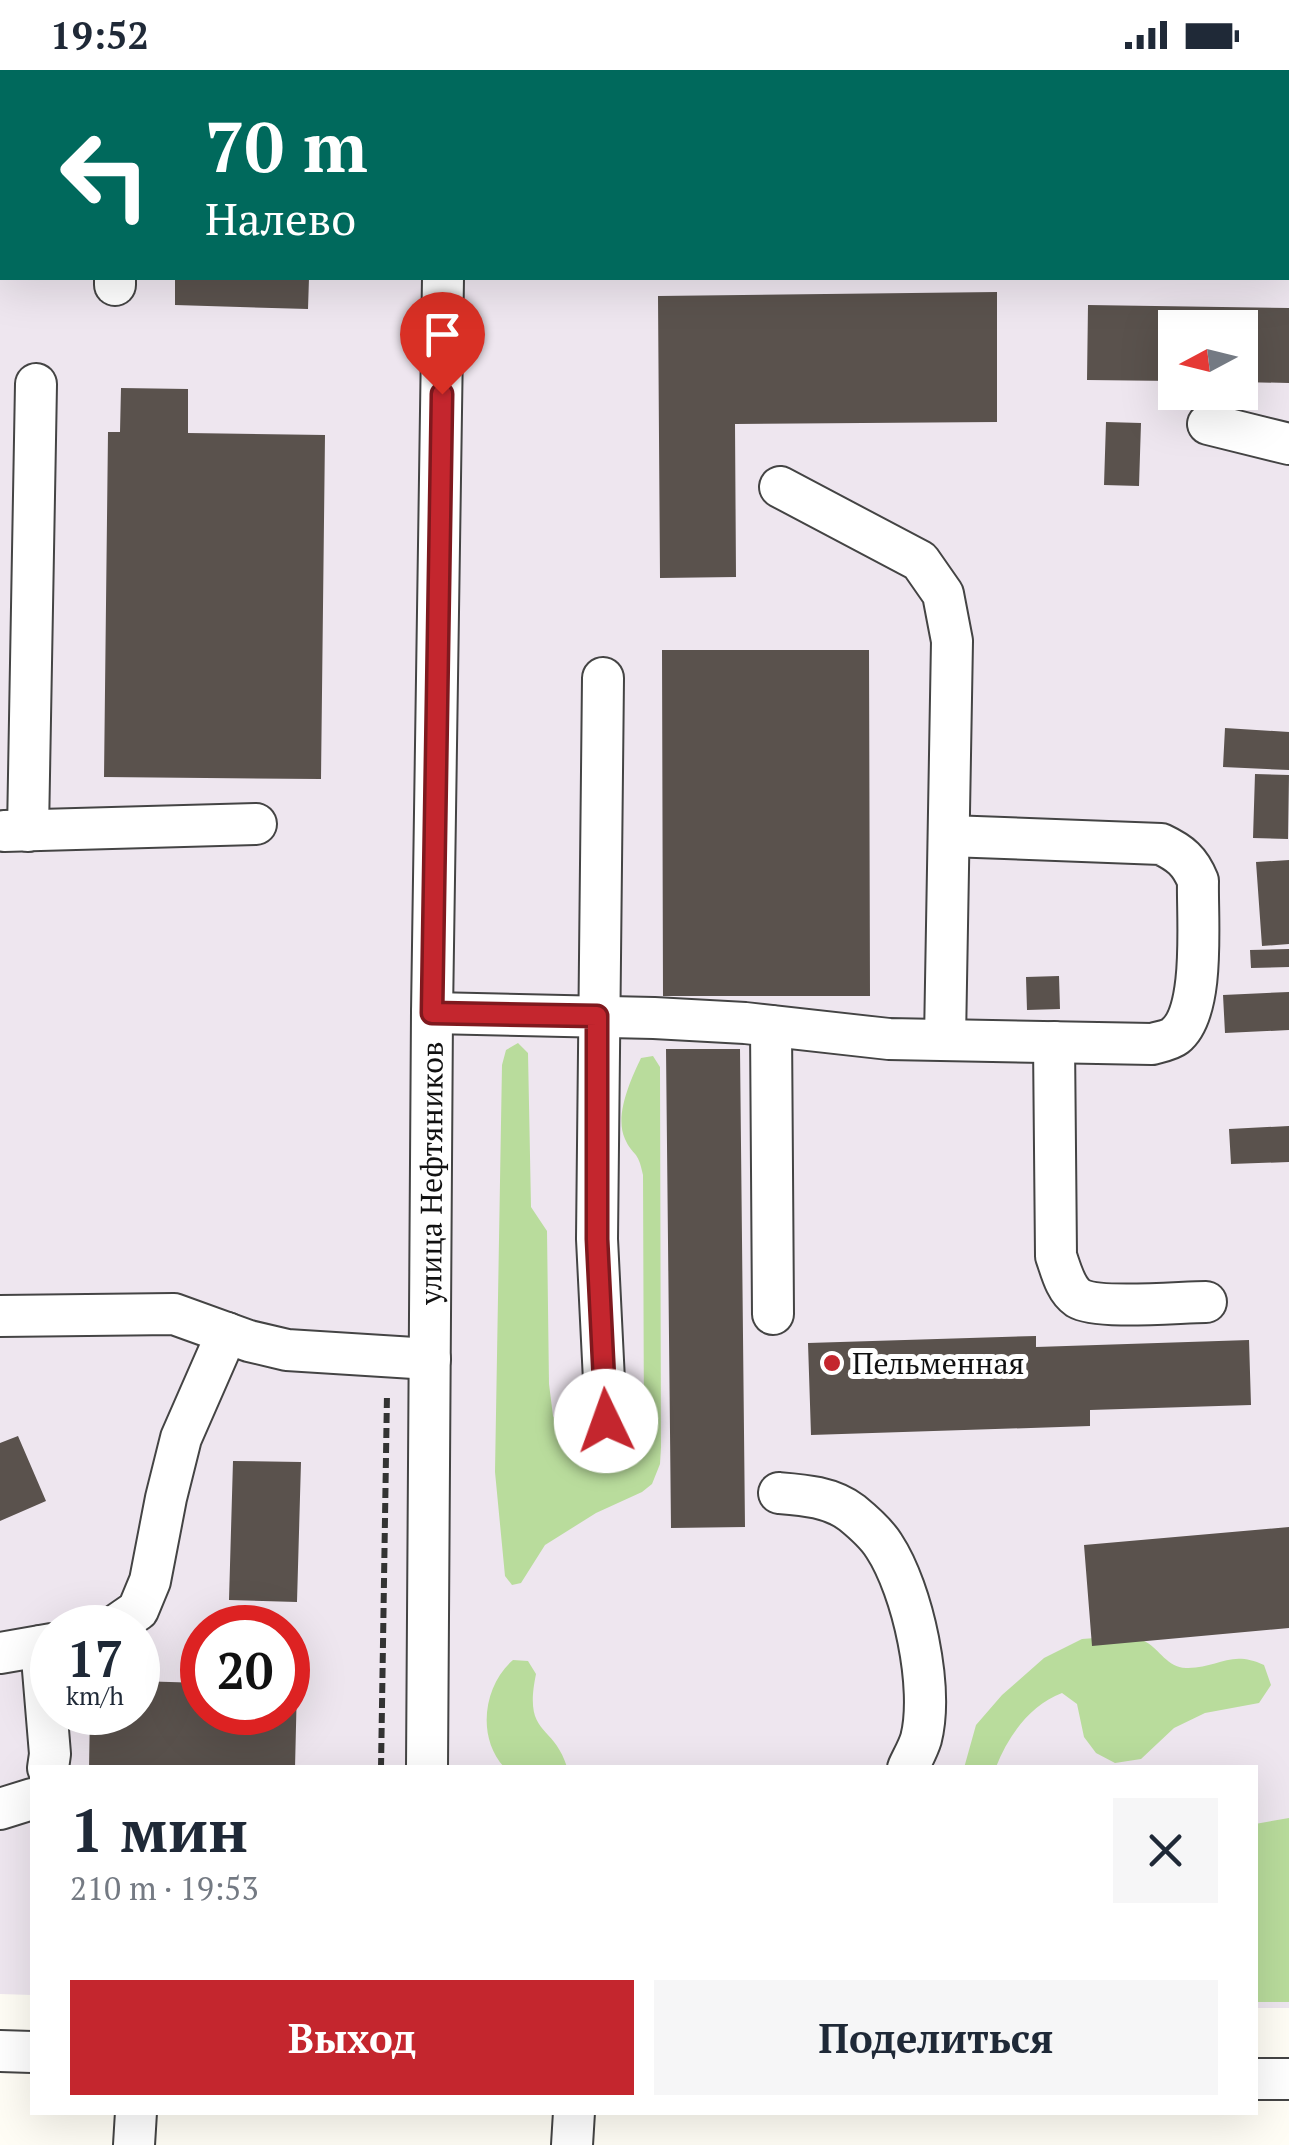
<!DOCTYPE html>
<html lang="ru">
<meta charset="utf-8">
<style>
body{margin:0;font-family:"PT Serif",serif;background:#f6f6f7;color:#1f2937;height:100vh;display:flex;flex-direction:column;font-size:38px;white-space:nowrap}
*{box-sizing:border-box;margin:0}
p{font-size:32px;color:#747a83}
.icon{flex:none;width:55px;height:55px;fill:none;stroke:currentColor;stroke-width:2;stroke-linecap:round;stroke-linejoin:round}
.map{position:relative;flex:1;overflow:hidden}
.details{position:absolute;left:30px;top:1695px;width:1228px;height:350px;display:flex;flex-direction:column;background:#fff;border-radius:0px;box-shadow:0 10px 40px #0002}
.details>*{flex:none}
.banner{position:absolute;left:0px;top:0px;width:1290px;height:210px;box-shadow:0 10px 40px #0002;background:#00695c;color:#fff;overflow:hidden}
.needle{width:65px;rotate:263deg}
.controls{position:absolute;left:1158px;top:240px;display:grid;gap:20px}
.controls a{display:grid;place-items:center;width:100px;height:100px;border-radius:0px;background:#fff;box-shadow:0 10px 40px #0002;font-size:50px}
.speed{position:absolute;left:30px;top:1535px;display:flex;gap:20px;font-size:50px;font-weight:700;text-align:center}
.speed>*{display:grid;place-content:center;width:130px;height:130px;border-radius:50%;background:#fff;box-shadow:0 10px 40px #0002;line-height:1}
.speed small{font-size:25px;font-weight:400}
.speed .limit{border:15px solid #d22;background:#fff;color:#111}
.pin{position:absolute;display:grid;place-items:center;width:85px;height:85px;color:#fff;margin:-102px -42px;border-radius:50% 50% 50% 0;rotate:-45deg;box-shadow:0 0 10px #0007}
.pin .icon{rotate:45deg}
.me{position:absolute;width:110px;margin:-55px;rotate:357deg;stroke-linejoin:round;filter:drop-shadow(0 0 8px #0008)}
.turn{display:flex;align-items:center;gap:35px;height:210px;padding:0 40px;font-size:45px}
.turn .icon{width:130px;height:130px;stroke-width:2.5}
.turn b{display:block;font-size:70px;line-height:85px}
.round{display:grid;place-items:center;flex:none;width:105px;height:105px;border-radius:0px;background:#f6f6f7}
.overview{display:flex;align-items:center;justify-content:space-between;height:170px;padding:0 40px}
h1{font-size:60px;font-weight:600;line-height:75px}
.button{display:flex;gap:20px;margin-top:auto;padding:20px 40px}
.button a{flex:1;height:115px;border-radius:0px;background:#c4262e;color:#fff;font-size:40px;font-weight:600;line-height:115px;text-align:center}
.button a+a{background:#f6f6f7;color:#1f2937}
.status{display:flex;justify-content:space-between;align-items:center;height:70px;padding:0 50px;background:#fff;direction:ltr}
.status svg{height:28px;fill:currentColor}
.map>svg:first-child{display:block}
</style>
<div class="status"><b>19:52</b><svg viewBox="0 0 49 12"><path d="M0 12V9h3v3zM5 12V6h3v6zM10 12V3h3v9zM15 12V0h3v12zM26 1h20v11H26zM47 4h2v5h-2z"/></svg></div>
<div class="map">
<svg width="1289" height="2075" viewBox="0 0 1289 2075">
<rect width="100%" height="100%" fill="#fffdf5"/>
<path fill="#eee6ef" fill-rule="evenodd" d="M0,0H1289V1938H1255V1698H32V1925L0,1924ZM2,2H1288V208H2ZM1175,258H1240V322H1175ZM52,1558H138V1642H52ZM202,1558H288V1642H202Z"/>
<path fill="#b9dc9c" d="M518,973L528,983L531,1137L547,1161L549,1314L553,1346L563,1362L578,1372L614,1376L632,1372L644,1361L643,1105C638,1079 633,1087 625,1069C614,1046 631,1009 641,988L653,986L660,997L661,1377L660,1394L652,1414L642,1422L596,1443L545,1475L521,1513L512,1515L505,1506L495,1402L502,995L506,980Z
M1122,1566C1129,1568 1140,1568 1146,1572C1160,1580 1167,1597 1186,1598C1217,1599 1230,1579 1264,1595L1271,1615L1259,1633L1205,1643L1174,1658L1141,1689L1115,1693L1096,1683L1084,1667L1077,1634L1062,1623C1030,1635 1008,1666 996,1697L964,1698L976,1655L1002,1625L1044,1588L1082,1569Z
M513,1590L528,1591L536,1604C523,1667 553,1652 567,1697H504C476,1666 484,1615 513,1590Z
M1289,1748V1932H1255V1754Z"/>
<path fill="#5a524d" d="M175,208H309L308,239L175,235Z
M997,222V352L735,354L736,507L660,508L658,226Z
M1088,235L1289,238V313L1240,312V258H1175V311L1087,310Z
M121,318L188,319V363L325,365L321,709L104,707L108,362H120Z
M1106,352L1141,353L1139,416L1104,415Z
M662,580H869L870,926H663Z
M1225,658L1289,662V700L1223,697Z
M1255,704L1289,705L1288,769L1253,768Z
M1289,790V874L1262,876L1256,792Z
M1289,879V897L1251,898L1250,880Z
M1059,906L1060,939L1027,940L1026,907Z
M1289,922V960L1225,963L1223,925Z
M666,979H740L745,1457L671,1458Z
M1289,1056V1092L1231,1094L1229,1059Z
M1036,1266V1277L1249,1270L1251,1335L1090,1340V1356L811,1365L808,1273Z
M18,1366L46,1431L0,1451V1373Z
M233,1391L301,1392L297,1532L229,1530Z
M1289,1457V1558L1092,1576L1084,1475Z
M138,1611L202,1613V1642H288V1615H297L295,1698H89L90,1642H138Z"/>
<g fill="none" stroke-linecap="round" stroke-linejoin="round">
<g stroke="#444" stroke-width="44">
<g id="minor">
<path d="M595,0V2"/>
<path d="M122,2V0"/>
<path d="M446,2L447,0"/>
<path d="M115,215V208"/>
<path d="M1208,354L1289,374"/>
<path d="M780,417L920,491L943,524L952,571L945,970"/>
<path d="M603,608L597,1169L606,1351"/>
<path d="M4,761L256,754"/>
<path d="M28,761L36,314"/>
<path d="M432,943L654,948L745,953L889,969L1152,974C1159,972 1170,970 1175,966C1206,942 1197,848 1198,811C1190,791 1180,783 1161,774L949,766"/>
<path d="M771,956L773,1244"/>
<path d="M1054,972L1056,1186C1061,1200 1065,1219 1078,1228C1098,1240 1180,1232 1206,1232"/>
<path d="M0,1246L174,1244L249,1271L287,1280L430,1289"/>
<path d="M779,1423C804,1425 831,1427 852,1443C863,1452 876,1463 884,1476C913,1520 934,1618 921,1669C918,1679 912,1689 908,1698"/>
<path d="M112,1558L138,1540L150,1511L166,1428L181,1368L227,1263"/>
<path d="M41,1576L50,1684L48,1698"/>
<path d="M0,1583L52,1574"/>
<path id="s1" d="M427,1698L432,943L443,208"/>
<path d="M0,1739L32,1729"/>
<path d="M0,1981L32,1982"/>
<path d="M1255,2009H1289"/>
<path d="M134,2075L136,2042"/>
<path d="M572,2075L574,2042"/>
</g>
</g>
<path stroke="#333" stroke-width="6" stroke-dasharray="10 5" stroke-linecap="butt" d="M381,1698L387,1324"/>
<use href="#minor" stroke="#fff" stroke-width="40"/>
</g>
<g fill="none" stroke-linecap="round" stroke-linejoin="round">
<g stroke="#7f191e" stroke-width="25">
<path id="route" d="M442,324L432,943L597,946V1169L606,1351"/>
</g>
<use href="#route" stroke="#c4262e" stroke-width="18"/>
</g>
<circle fill="#c4262e" stroke="#fff" stroke-width="4" cx="832" cy="1293" r="10"/>
<g text-anchor="middle" dominant-baseline="central" stroke-width="10" stroke-linejoin="round" paint-order="stroke">
<g font-size="30" fill="#111" stroke="#fff">
<text stroke="none"><textPath href="#s1" startOffset="595">улица Нефтяников</textPath></text>
</g>
<g font-size="30" fill="#111" stroke="#fff" text-anchor="start">
<text x="852" y="1293">Пельменная</text>
</g>
</g>
</svg>
<div class="controls">
<a><svg class="needle" viewBox="-14 -14 28 28"><path d="M0-13l5 13h-10z" fill="#e53935"/><path d="M0 13l5-13h-10z" fill="#747a83"/></svg></a>
</div>
<div class="speed"><div>17<small>km/h</small></div><div class="limit">20</div></div>
<div class="pin" style="left:442px;top:324px;background:#d93025"><svg class="icon" aria-label="arrive" viewBox="0 0 24 24"><path d="M6 21V4h12l-3 4 3 4H6"/></svg></div>
<svg class="me" style="left:606px;top:1351px" viewBox="-20 -20 40 40"><circle r="19" fill="#fff"/><path d="M0-13L10 11 0 6-10 11z" fill="#c4262e"/></svg>
<div class="banner">
<div class="turn"><svg class="icon" aria-label="left" viewBox="0 0 24 24"><path d="M17 20v-9H6M10 6l-5 5 5 5"/></svg><div><b>70 m</b>Налево</div></div>
</div>
<section class="details">
<div class="overview"><div><h1>1 мин</h1><p>210 m · 19:53</p></div><a class="round"><svg class="icon" aria-label="close" viewBox="0 0 24 24"><path d="M6 6l12 12M18 6L6 18"/></svg></a></div>
<div class="button"><a>Выход</a><a>Поделиться</a></div>
</section>
</div>
